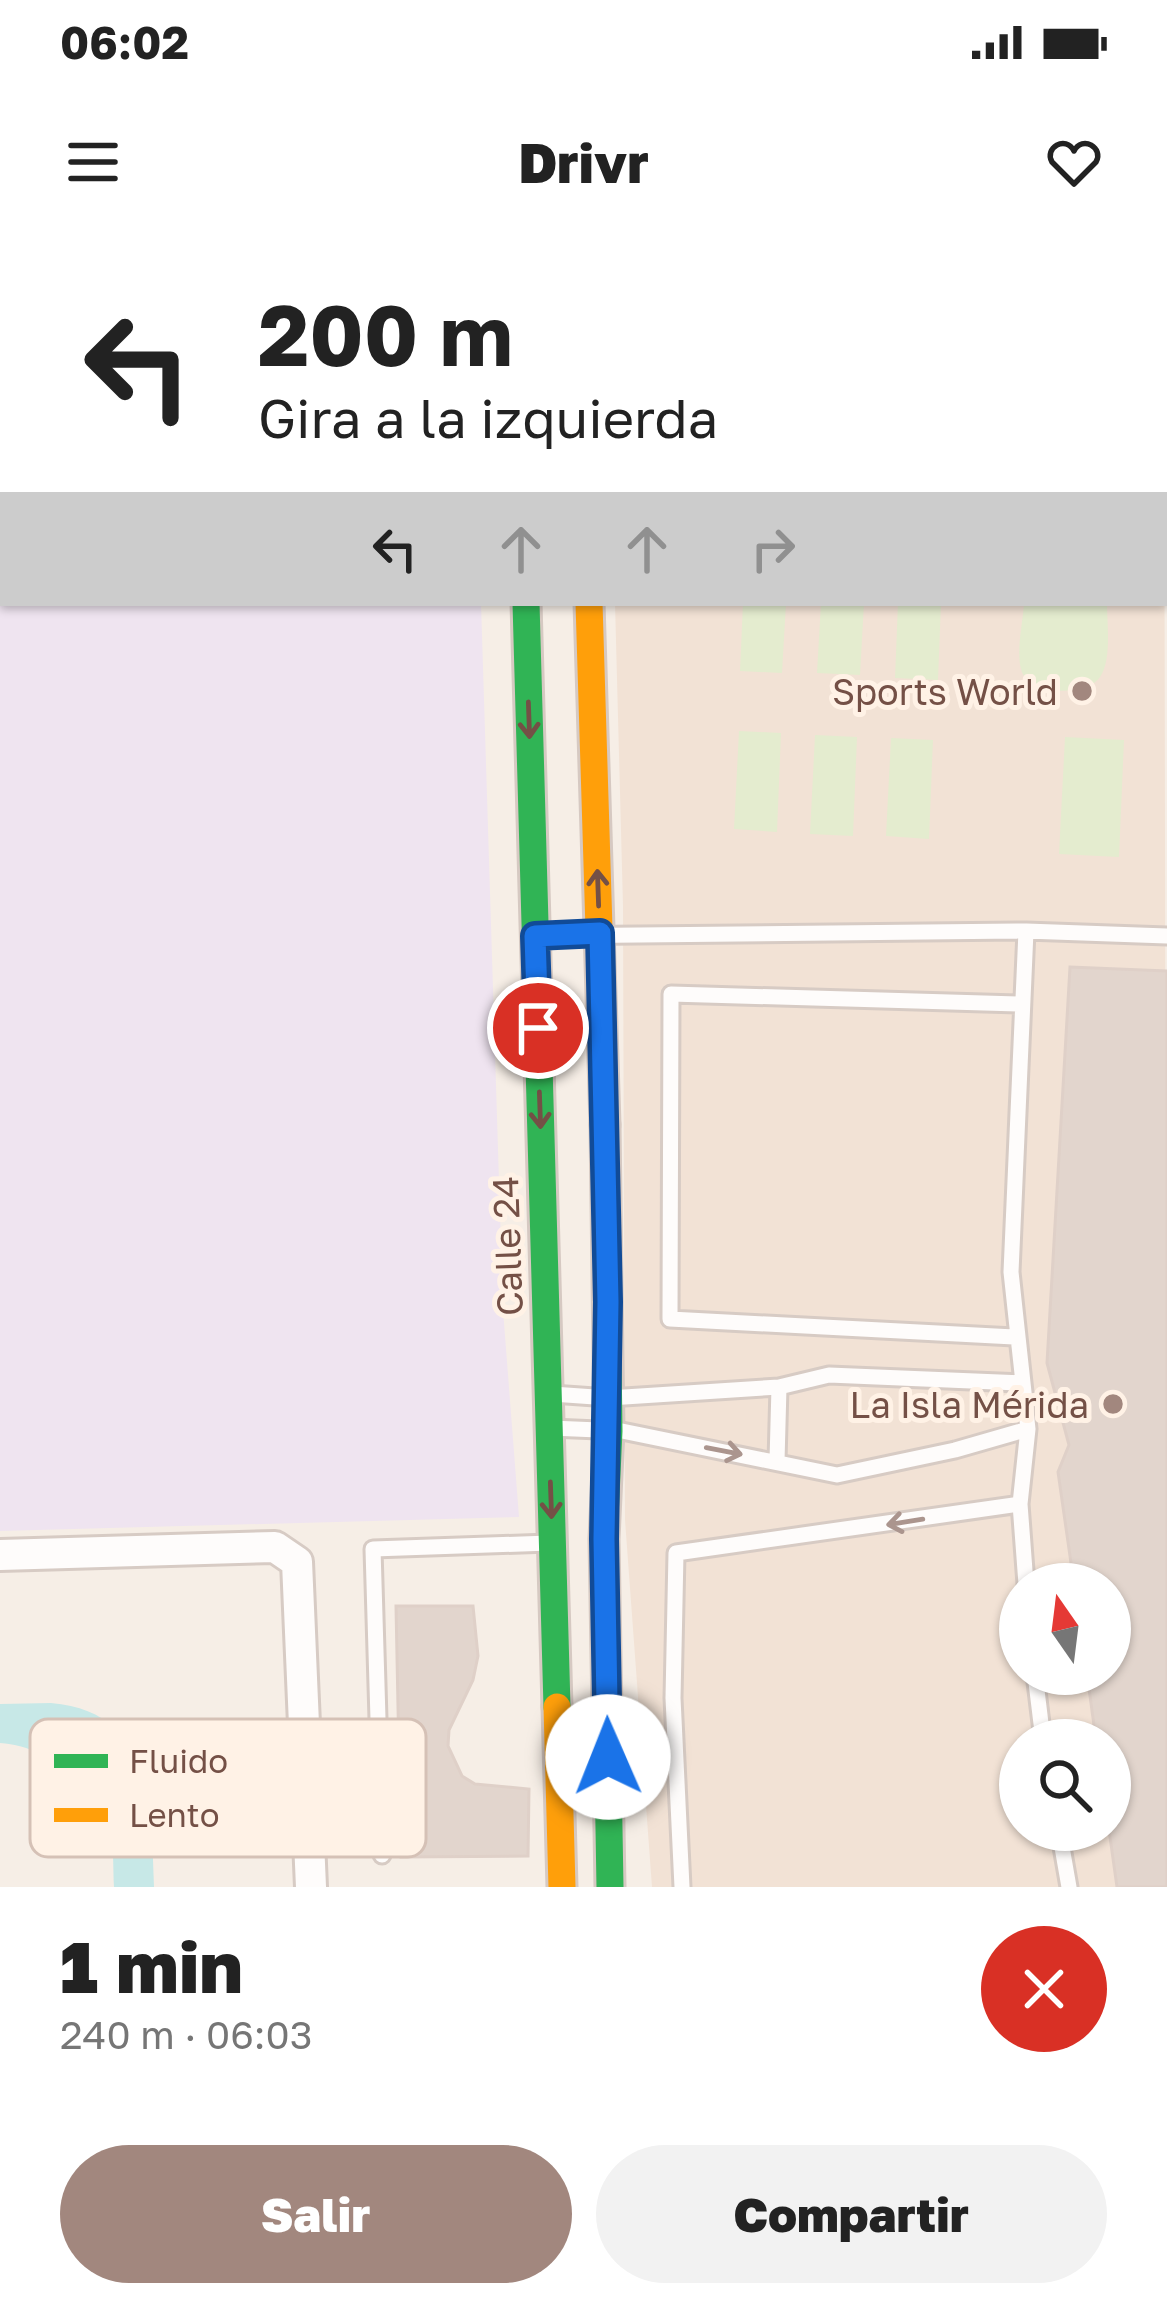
<!DOCTYPE html>
<html lang="es">
<meta charset="utf-8">
<style>
body{margin:0;font-family:"Golos Text",sans-serif;background:#f2f2f2;color:#222;height:100vh;display:flex;flex-direction:column;font-size:45px;white-space:nowrap}
*{box-sizing:border-box;margin:0}
p{font-size:39px;color:#767676}
.icon{flex:none;width:66px;height:66px;fill:none;stroke:currentColor;stroke-width:2;stroke-linecap:round;stroke-linejoin:round}
.map{position:relative;height:1647px;overflow:hidden}
.details{display:flex;flex-direction:column;background:#fff;flex:1}
.details>*{flex:none}
.banner{position:absolute;left:0px;top:0px;width:1167px;height:366px;box-shadow:0 3px 9px #0004;background:#fff;color:#222;overflow:hidden}
.needle{width:78px;rotate:346deg}
.tools{position:absolute;left:999px;top:1323px;display:grid;gap:24px}
.tools a{display:grid;place-items:center;width:132px;height:132px;border-radius:50%;background:#fff;box-shadow:0 3px 9px #0004;font-size:60px}
.pin{position:absolute;display:grid;place-items:center;width:102px;height:102px;color:#fff;margin:-51px;border:6px solid #fff;border-radius:50%;box-shadow:0 3px 12px #0007}
.me{position:absolute;width:132px;margin:-66px;rotate:359deg;stroke-linejoin:round;filter:drop-shadow(0 0 9px #0008)}
.turn{display:flex;align-items:center;gap:42px;height:252px;padding:0 60px;font-size:54px}
.turn .icon{width:156px;height:156px;stroke-width:2.5}
.turn b{display:block;font-size:84px;line-height:102px}
.lanes{display:flex;align-items:center;height:114px;padding:0 60px;background:#0003;justify-content:center;gap:60px;direction:ltr}
.lanes .off{opacity:.35}
.round{display:grid;place-items:center;flex:none;width:126px;height:126px;border-radius:63px;background:#f2f2f2}
.head{display:flex;align-items:center;justify-content:space-between;height:204px;padding:0 60px}
h1{font-size:72px;font-weight:800;line-height:90px}
.cta{display:flex;gap:24px;margin-top:auto;padding:24px 60px}
.cta a{flex:1;height:138px;border-radius:72px;background:#a2877e;color:#fff;font-size:48px;font-weight:800;line-height:138px;text-align:center}
.cta a+a{background:#f2f2f2;color:#222}
.status{display:flex;justify-content:space-between;align-items:center;height:84px;padding:0 60px;background:#fff;direction:ltr}
.status svg{height:33px;fill:currentColor}
header{display:flex;justify-content:space-between;align-items:center;height:156px;padding:0 60px;background:#fff;font-size:54px;font-weight:800}
.map>svg:first-child{display:block}
</style>
<div class="status"><b>06:02</b><svg viewBox="0 0 49 12"><path d="M0 12V9h3v3zM5 12V6h3v6zM10 12V3h3v9zM15 12V0h3v12zM26 1h20v11H26zM47 4h2v5h-2z"/></svg></div>
<header><svg class="icon" aria-label="menu" viewBox="0 0 24 24"><path d="M4 6h16M4 12h16M4 18h16"/></svg>Drivr<svg class="icon" aria-label="heart" viewBox="0 0 24 24"><path d="M12 20l-8-8c-3-5 5-10 8-4 3-6 11-1 8 4z"/></svg></header>
<div class="map">
<svg width="1167" height="1647" viewBox="0 0 1167 1647">
<rect width="100%" height="100%" fill="#f6eee6"/>
<path fill="#f2e2d5" fill-rule="evenodd" d="M1164,76L1167,1647H652L625,1280L623,666L615,363H1164ZM1020,1344H1110V1434H1020ZM1020,1500H1110V1590H1020Z"/>
<path fill="#efe4f0" d="M0,0H471L3,3V363H481L503,1070L519,1277L0,1291Z"/>
<path fill="#e4eccf" d="M743,363H786L782,433L740,431Z
M821,363H864L860,435L817,433Z
M898,363H941L938,440L895,438Z
M1024,363H1107C1107,384 1112,419 1100,437C1087,457 1027,456 1021,429C1016,410 1023,382 1024,363Z
M739,491L781,493L777,592L734,589Z
M815,495L857,497L853,596L810,594Z
M1065,497L1124,500L1119,617L1059,614Z
M891,498L933,500L929,599L886,596Z"/>
<path fill="#c7e8e7" d="M51,1463C153,1471 151,1567 154,1647H114C113,1631 114,1614 111,1598C100,1549 50,1506 0,1503V1464Z"/>
<path fill="#e2d5cd" stroke="#dfd0c8" stroke-width="3" d="M1070,727L1167,731V1647H1117L1109,1590L1110,1500H1096L1087,1434H1110V1344H1074L1058,1232L1069,1205L1047,1123Z
M396,1366H473L478,1416L473,1440L449,1490L448,1506L462,1536L475,1544L529,1549L528,1616L401,1617Z"/>
<g fill="none" stroke-linecap="round" stroke-linejoin="round">
<g stroke="#d7cbc4" stroke-width="21">
<path id="lane" d="M1026,691L1167,696
M538,696L1026,691L1011,1032L1028,1189L1020,1264L1026,1344
M1014,1097L670,1079L671,754L1021,764
M552,1154L609,1158L779,1147L829,1135L1021,1143
M551,1188L622,1191L837,1235L955,1210L1028,1189
M777,1221L779,1147
M1035,1434L1043,1500
M1059,1590L1069,1647
M382,1615L373,1309L549,1303
M682,1647L673,1458L676,1313L1020,1264"/>
</g>
<g stroke="#d7cbc4" stroke-width="36">
<path id="street" d="M1164,85L1167,86
M1164,131L1167,132
M0,1315L275,1307L297,1322L311,1647"/>
</g>
<g stroke="#d6c9c2" stroke-width="33">
<path id="fast" d="M514,0L515,3
M574,0L575,3
M526,363L557,1467
M605,885L609,1191L604,1299L610,1647"/>
</g>
<g stroke="#d6c9c2" stroke-width="33">
<path id="slow" d="M589,363L605,885
M557,1467L562,1647"/>
</g>
<use href="#lane" stroke="#fefcfb" stroke-width="15"/>
<use href="#street" stroke="#fefcfb" stroke-width="30"/>
<use href="#fast" stroke="#30b455" stroke-width="27"/>
<use href="#slow" stroke="#ff9f0a" stroke-width="27"/>
</g>
<defs><path id="oneway-shaft" d="M-6 0H5M1.5-3L5.5 0L1.5 3" fill="none" stroke-width="1.6" stroke-linecap="round" stroke-linejoin="round" transform="scale(3)"/></defs>
<g stroke="#745046">
<use href="#oneway-shaft" transform="translate(529 480) rotate(88)"/>
<use href="#oneway-shaft" transform="translate(598 648) rotate(-92)"/>
<use href="#oneway-shaft" transform="translate(540 870) rotate(88)"/>
<use href="#oneway-shaft" transform="translate(551 1260) rotate(88)"/>
</g>
<g stroke="#ab958e">
<use href="#oneway-shaft" transform="translate(724 1211) rotate(11)"/>
<use href="#oneway-shaft" transform="translate(905 1282) rotate(171)"/>
</g>
<g fill="none" stroke-linecap="round" stroke-linejoin="round">
<g stroke="#114b97" stroke-width="30">
<path id="route" d="M538,788L535,696L600,693L608,1062L604,1299L608,1517"/>
</g>
<use href="#route" stroke="#1a73e8" stroke-width="21"/>
</g>
<g fill="#a2877e" stroke="#fff2e6" stroke-width="4.5">
<circle cx="1082" cy="451" r="12"/>
<circle cx="1113" cy="1164" r="12"/>
</g>
<g text-anchor="middle" dominant-baseline="central" stroke-width="10" stroke-linejoin="round" paint-order="stroke">
<g font-size="36" fill="#745046" stroke="#fff2e6" text-anchor="end">
<text x="1058" y="451">Sports World</text>
<text x="1089" y="1164">La Isla Mérida</text>
</g>
<g font-size="36" fill="#745046" stroke="#fff2e6">
<text transform="translate(507 1006) rotate(-92)">Calle 24</text>
</g>
</g>
<rect x="30" y="1479" width="396" height="138" rx="18" fill="#fff2e6" stroke="#d5c1b6" stroke-width="3"/>
<rect x="54" y="1514" width="54" height="14" fill="#30b455"/>
<rect x="54" y="1568" width="54" height="14" fill="#ff9f0a"/>
<g font-size="33" fill="#745046">
<text x="129" y="1533">Fluido</text>
<text x="129" y="1587">Lento</text>
</g>
</svg>
<div class="tools">
<a><svg class="needle" viewBox="-14 -14 28 28"><path d="M0-13l5 13h-10z" fill="#e53935"/><path d="M0 13l5-13h-10z" fill="#767676"/></svg></a>
<a><svg class="icon" aria-label="search" viewBox="0 0 24 24"><circle cx="10" cy="10" r="6"/><path d="M15 15l6 6"/></svg></a>
</div>
<div class="pin" style="left:538px;top:788px;background:#d93025"><svg class="icon" aria-label="arrive" viewBox="0 0 24 24"><path d="M6 21V4h12l-3 4 3 4H6"/></svg></div>
<svg class="me" style="left:608px;top:1517px" viewBox="-20 -20 40 40"><circle r="19" fill="#fff"/><path d="M0-13L10 11 0 6-10 11z" fill="#1a73e8"/></svg>
<div class="banner">
<div class="turn"><svg class="icon" aria-label="left" viewBox="0 0 24 24"><path d="M17 20v-9H6M10 6l-5 5 5 5"/></svg><div><b>200 m</b>Gira a la izquierda</div></div>
<div class="lanes"><svg class="icon" aria-label="left" viewBox="0 0 24 24"><path d="M17 20v-9H6M10 6l-5 5 5 5"/></svg><svg class="icon off" aria-label="ahead" viewBox="0 0 24 24"><path d="M12 20V5M6 11l6-6 6 6"/></svg><svg class="icon off" aria-label="ahead" viewBox="0 0 24 24"><path d="M12 20V5M6 11l6-6 6 6"/></svg><svg class="icon off" aria-label="right" viewBox="0 0 24 24"><path d="M7 20v-9h11M14 6l5 5-5 5"/></svg></div>
</div>
</div>
<section class="details">
<div class="head"><div><h1>1 min</h1><p>240 m · 06:03</p></div><a class="round" style="background:#d93025;color:#fff"><svg class="icon" aria-label="close" viewBox="0 0 24 24"><path d="M6 6l12 12M18 6L6 18"/></svg></a></div>
<div class="cta"><a>Salir</a><a>Compartir</a></div>
</section>
